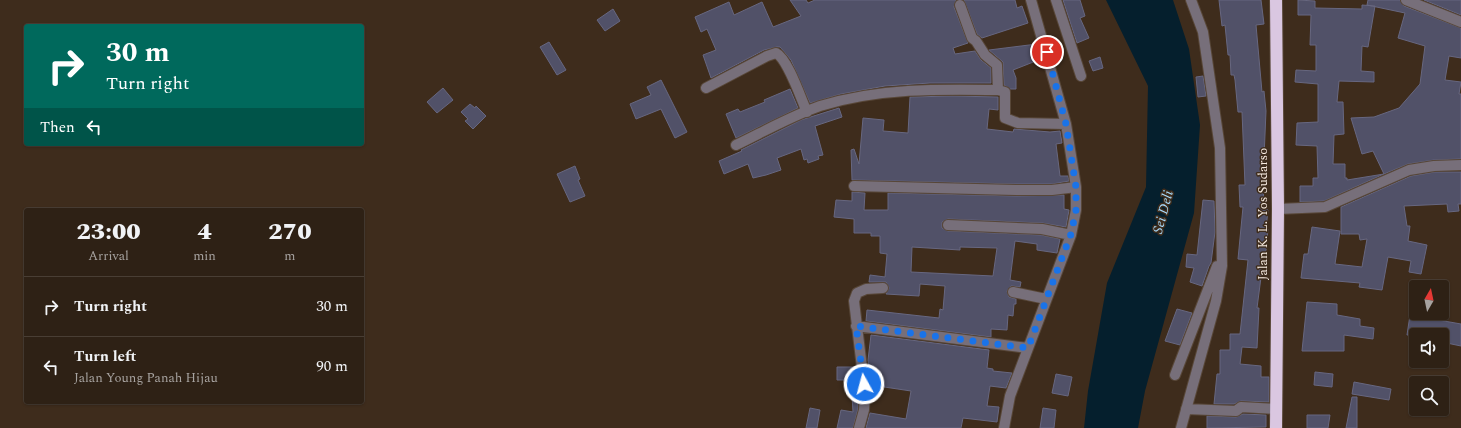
<!DOCTYPE html>
<style>
body{margin:0;font-family:Spectral,serif;background:#36291e;color:#f1f3f6;height:100vh;display:flex;flex-direction:column;font-size:15px;white-space:nowrap}
*{box-sizing:border-box;margin:0}
p{font-size:13px;color:#a7a3a0}
.icon{flex:none;width:22px;height:22px;fill:none;stroke:currentColor;stroke-width:2;stroke-linecap:round;stroke-linejoin:round}
.map{position:relative;flex:1;overflow:hidden}
.drawer{position:absolute;left:24px;top:208px;width:340px;height:196px;display:flex;flex-direction:column;background:#2e2115;border-radius:4px;box-shadow:0 1px 3px #0004,0 0 0 1px #493e34}
.drawer>*{flex:none}
.top-card{position:absolute;left:24px;top:24px;width:340px;height:122px;border-radius:4px;box-shadow:0 1px 3px #0004,0 0 0 1px #493e34;background:#00695c;color:#fff;overflow:hidden}
.needle{width:26px;rotate:9deg}
.buttons{position:absolute;left:1409px;top:280px;display:grid;gap:8px}
.buttons a{display:grid;place-items:center;width:40px;height:40px;border-radius:4px;background:#2e2115;box-shadow:0 1px 3px #0004,0 0 0 1px #493e34;font-size:20px}
.pin{position:absolute;display:grid;place-items:center;width:34px;height:34px;color:#fff;margin:-17px;border:2px solid #fff;border-radius:50%;box-shadow:0 1px 4px #0007}
.me{position:absolute;width:44px;margin:-22px;rotate:353deg;stroke-linejoin:round;filter:drop-shadow(0 0 3px #0008)}
.turn{display:flex;align-items:center;gap:14px;height:84px;padding:0 16px;font-size:18px}
.turn .icon{width:52px;height:52px;stroke-width:2.5}
.turn b{display:block;font-size:28px;line-height:34px}
.then{display:flex;align-items:center;height:38px;padding:0 16px;background:#0003;gap:8px;font-size:15px}
.eta{display:flex;justify-content:space-evenly;align-items:center;height:68px;text-align:center}
.eta b{font-size:24px;font-weight:800;line-height:28px}
ul{padding:0;list-style:none}
li{display:flex;align-items:center;gap:12px;height:60px;padding:0 16px;border-top:1px solid #493e34}
li div{flex:1}
li b{display:block;font-size:15px}
li em{font-style:normal}
.map>svg:first-child{display:block}
</style>
<div class="map">
<svg width="1461" height="428" viewBox="0 0 1461 428">
<rect width="100%" height="100%" fill="#3e2c1c"/>
<path fill="#051f2d" d="M1106,0H1173L1189,49L1200,125L1194,213L1145,391L1138,428H1084L1088,391L1107,283L1146,187L1148,86Z"/>
<path fill="#515168" stroke="#676780" fill-rule="evenodd" d="M790,0H806L808,3L815,0H956L954,7L968,43L953,48L955,54L975,51L981,60L991,68V83H930L885,86L841,94L810,103L791,60L780,47H777L764,50L711,78L703,55L716,50L707,29L701,32L695,17L729,2L734,15L762,2L773,27L801,16Z
M964,0H1015L1017,8L1022,6L1028,23L982,38L977,34Z
M1063,0H1080L1085,16L1080,18L1089,38L1077,43Z
M1219,0H1261L1264,24L1256,25L1262,92L1264,91L1266,111L1263,181L1264,209L1268,210L1266,229H1268L1265,262H1263L1257,308H1259L1257,348L1242,347L1240,364L1261,366V377H1269V402L1241,401L1234,404H1214L1217,374H1220V350H1230V334H1240L1248,260L1238,259L1243,207H1240L1239,185H1245L1242,112H1238L1235,80L1234,75H1231L1230,55H1228L1225,25L1222,26Z
M1298,0L1315,1V8L1362,9V5L1375,6L1368,47L1362,46L1361,71L1374,72V82L1339,81L1337,102H1343L1344,134L1334,135L1333,164H1345V178H1347V180L1384,174L1324,201L1300,202V186H1313V178H1318L1317,146L1296,145L1297,123L1318,122V84L1295,82L1296,70L1316,71V45H1310L1311,15H1298Z
M1368,0H1400L1404,6L1461,28V58L1449,56L1445,80L1461,82L1459,94H1461V159L1434,160L1408,164L1384,174L1373,151L1362,154L1351,118L1374,117L1399,108L1420,84L1425,46L1398,38L1405,13L1367,5Z
M1424,0H1461V15Z
M613,9L620,21L605,31L597,20Z
M549,42L566,70L557,75L540,47Z
M1037,44L1041,59L1013,70L1016,78V89H1010L1004,85L1003,62L989,50Z
M1100,57L1103,68L1093,71L1089,61Z
M1203,76L1206,96L1198,97L1196,77Z
M661,80L687,132L675,138L661,109L636,119L630,104L651,95L647,87Z
M443,88L453,100L437,113L427,102Z
M790,89L798,108L736,138L726,114L738,109L740,112L765,102L764,100Z
M953,96L998,97V110L989,109L987,129L1013,132L1014,129L1050,132L1060,131L1062,143L1056,144L1060,176H1068L1069,181L1052,184H1016L852,180L851,150L854,149L859,164L863,118L884,120L883,131L908,133L910,97Z
M470,104L475,108L476,106L486,116L473,129L465,121L468,119L461,112Z
M839,108L842,117L815,126L823,155L818,156L819,159L808,163L807,159L804,160L801,149L777,158L781,170L766,175L753,178L748,164L724,174L719,161L742,151L741,150L801,120Z
M575,166L580,179L578,180L585,196L570,202L557,174Z
M1435,172H1461V204H1458L1459,211L1448,212L1447,204L1404,206L1407,226H1410L1408,241L1427,245L1421,274L1409,272L1411,261L1388,257L1382,290L1359,287L1360,283L1301,278L1304,254H1308L1312,227L1340,231L1335,264L1362,267L1367,239L1360,240L1359,234H1341V207L1411,176Z
M852,192L865,193L864,210H888V193L1016,196L1064,195V209L1069,210L1066,227L1042,223L948,219L942,222V228L948,231L1041,235L1060,239L1057,253L1037,250V244L1015,241L1010,280L1021,282L1020,287L1011,286L1007,291L1009,297L1016,299V304H1014L1013,316L1008,315L1007,330L991,329V337L866,321L867,310L939,318L940,309L943,310L945,286L920,284L919,296L886,294L889,288L886,282H869L870,275L885,277L887,254L880,253V236H871V233H854V219L834,217L836,200L852,201ZM912,247L960,250V247L997,248L993,276L911,272Z
M1203,200L1214,201L1215,232L1211,263L1209,266L1202,286L1190,282L1194,268L1186,267L1187,254L1197,255Z
M1307,302L1337,304V315L1360,319V326L1374,328L1373,339L1344,335V351H1302Z
M1177,309L1192,313L1180,345L1165,341Z
M1410,315L1461,324V346L1442,342V335H1407Z
M871,335L989,350L987,368L993,369V371L1012,373L1006,388L990,386L987,406L999,407L997,422L963,418L961,428H866L870,413L906,419L911,391L871,385L868,360Z
M837,367H855L858,393V409L853,428H837L841,410L853,412L851,380H837Z
M1315,372L1333,374L1332,387L1314,385Z
M1056,374L1072,377L1068,396L1052,393Z
M1354,382L1391,389L1389,400L1352,394Z
M1352,397H1357V428H1346Z
M810,408L820,410L817,428H806Z
M1043,408L1056,410L1054,428H1040Z
M1243,414L1266,415V427L1207,428V416L1236,417Z
M1307,415H1330L1328,428H1307Z"/>
<g fill="none" stroke-linecap="round" stroke-linejoin="round">
<g stroke="#584738" stroke-width="12">
<path id="minor" d="M1056,0L1081,76
M1406,0L1461,22
M960,5L972,38L976,41L985,55L997,65L998,90
M706,88L767,56L776,53C788,59 801,99 807,112
M736,145C763,132 791,116 820,106C878,88 938,89 998,90L1005,92V118L1018,123L1066,124
M854,186L1016,190H1052L1076,187
M1278,209L1325,207L1409,170L1434,166L1461,165
M948,225L1042,229L1071,235
M1013,292L1046,299
M856,326L1028,348
M1175,375L1217,266
M1186,409L1236,411L1241,407L1276,409
M859,428L864,410L865,393L854,301L857,293L866,289L883,288
M1004,428L1010,396L1071,235L1076,210V187L1066,124L1031,0
M1181,428L1216,301L1222,266L1220,148L1203,32L1191,0"/>
</g>
<g stroke="#584738" stroke-width="14">
<path id="highway" d="M1276,428L1278,209L1276,0"/>
</g>
<use href="#minor" stroke="#776f7a" stroke-width="10"/>
<use href="#highway" stroke="#dac7e1" stroke-width="12"/>
</g>
<g fill="none" stroke-linecap="round" stroke-linejoin="round">
<path stroke="#1a73e8" stroke-width="7" stroke-dasharray="0 12.6" d="M864,384L856,326L1028,348L1071,234L1076,210V187L1066,124L1047,52"/>
</g>
<g text-anchor="middle" dominant-baseline="central" stroke-width="3" stroke-linejoin="round" paint-order="stroke">
<g font-size="13" fill="#f7ebe1" stroke="#3e2c1c">
<text transform="translate(1263 214) rotate(-90)">Jalan K. L. Yos Sudarso</text>
</g>
<g font-size="14" font-style="italic" fill="#a8dcfe" stroke="#3e2c1c">
<text transform="translate(1163 212) rotate(-75)">Sei Deli</text>
</g>
</g>
</svg>
<div class="buttons">
<a><svg class="needle" viewBox="-14 -14 28 28"><path d="M0-13l5 13h-10z" fill="#e53935"/><path d="M0 13l5-13h-10z" fill="#a7a3a0"/></svg></a>
<a><svg class="icon" aria-label="sound" viewBox="0 0 24 24"><path d="M4 9h4l5-4v14l-5-4H4zM17 9q2 3 0 6"/></svg></a>
<a><svg class="icon" aria-label="search" viewBox="0 0 24 24"><circle cx="10" cy="10" r="6"/><path d="M15 15l6 6"/></svg></a>
</div>
<div class="pin" style="left:1047px;top:52px;background:#d93025"><svg class="icon" aria-label="arrive" viewBox="0 0 24 24"><path d="M6 21V4h12l-3 4 3 4H6"/></svg></div>
<svg class="me" style="left:864px;top:384px" viewBox="-20 -20 40 40"><circle r="17" fill="#1a73e8" stroke="#fff" stroke-width="3"/><path d="M0-11L8 9 0 5-8 9z" fill="#fff"/></svg>
<div class="top-card">
<div class="turn"><svg class="icon" aria-label="right" viewBox="0 0 24 24"><path d="M7 20v-9h11M14 6l5 5-5 5"/></svg><div><b>30 m</b>Turn right</div></div>
<div class="then">Then<svg class="icon" aria-label="left" viewBox="0 0 24 24"><path d="M17 20v-9H6M10 6l-5 5 5 5"/></svg></div>
</div>
<section class="drawer">
<div class="eta">
<div><b>23:00</b><p>Arrival</p></div>
<div><b>4</b><p>min</p></div>
<div><b>270</b><p>m</p></div>
</div>
<ul>
<li><svg class="icon" aria-label="right" viewBox="0 0 24 24"><path d="M7 20v-9h11M14 6l5 5-5 5"/></svg><div><b>Turn right</b></div><em>30 m</em></li>
<li><svg class="icon" aria-label="left" viewBox="0 0 24 24"><path d="M17 20v-9H6M10 6l-5 5 5 5"/></svg><div><b>Turn left</b><p>Jalan Young Panah Hijau</p></div><em>90 m</em></li>
</ul>
</section>
</div>
